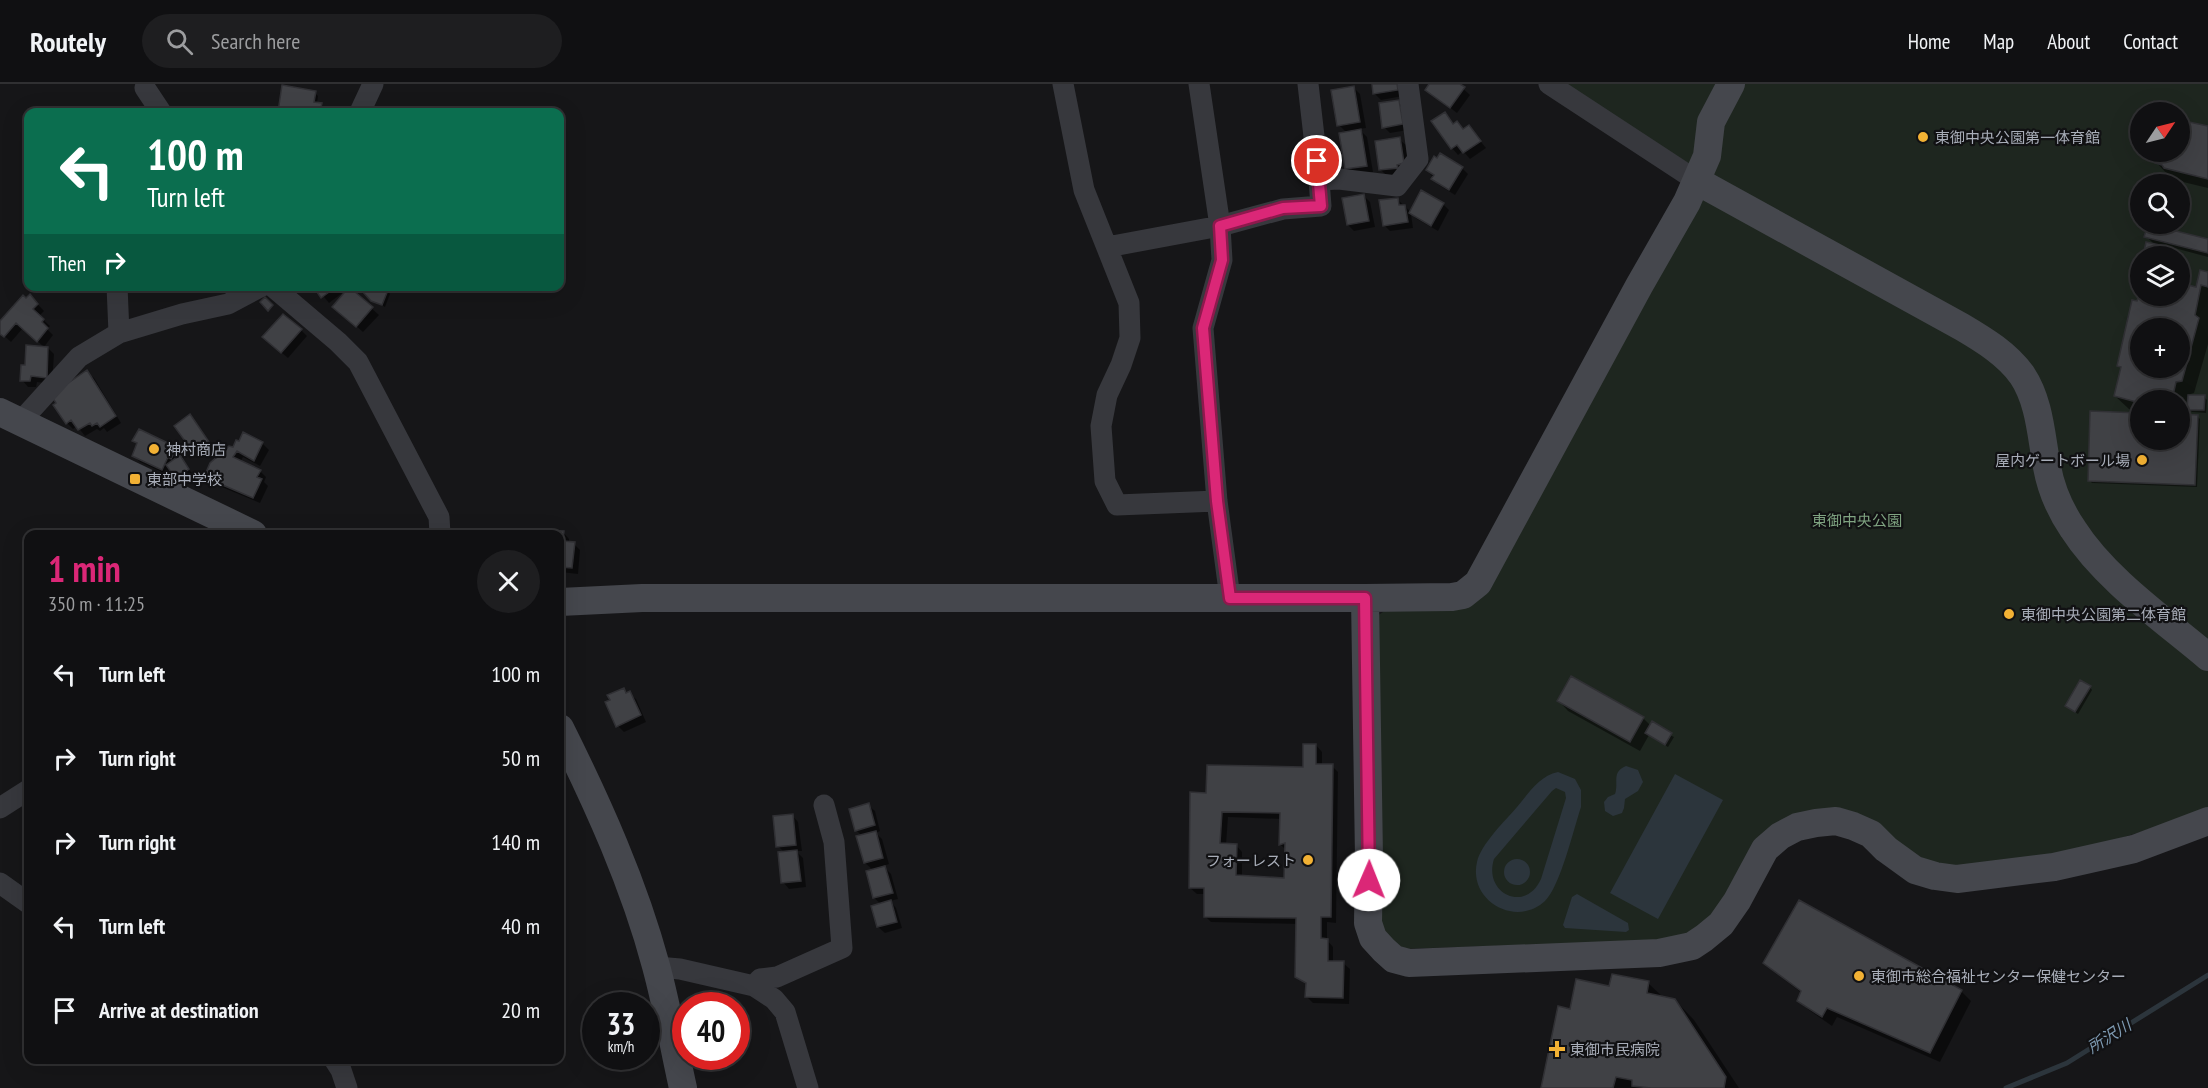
<!DOCTYPE html>
<meta charset="utf-8">
<style>
body{margin:0;font-family:"PT Sans Narrow","Noto Sans JP",sans-serif;background:#1e1e20;color:#f1f3f6;height:100vh;display:flex;flex-direction:column;font-size:22px;white-space:nowrap}
*{box-sizing:border-box;margin:0}
p{font-size:20px;color:#9c9d9f}
.icon{flex:none;width:33px;height:33px;fill:none;stroke:currentColor;stroke-width:2;stroke-linecap:round;stroke-linejoin:round}
.map{position:relative;flex:1;overflow:hidden}
.panel{position:absolute;left:24px;top:446px;width:540px;height:534px;display:flex;flex-direction:column;background:#101012;border-radius:12px;box-shadow:0 6px 24px #0002,0 0 0 2px #303032}
.panel>*{flex:none}
.top-card{position:absolute;left:24px;top:24px;width:540px;height:183px;border-radius:12px;box-shadow:0 6px 24px #0002,0 0 0 2px #303032;background:#0b6e4f;color:#fff;overflow:hidden}
.needle{width:39px;rotate:55deg}
.fabs{position:absolute;left:2130px;top:18px;display:grid;gap:12px}
.fabs a{display:grid;place-items:center;width:60px;height:60px;border-radius:50%;background:#101012;box-shadow:0 6px 24px #0002,0 0 0 2px #303032;font-size:30px}
.speed{position:absolute;left:582px;top:908px;display:flex;gap:12px;font-size:30px;font-weight:700;text-align:center}
.speed>*{display:grid;place-content:center;width:78px;height:78px;border-radius:50%;background:#101012;box-shadow:0 6px 24px #0002,0 0 0 2px #303032;line-height:1}
.speed small{font-size:15px;font-weight:400}
.speed .limit{border:9px solid #d22;background:#fff;color:#111}
.pin{position:absolute;display:grid;place-items:center;width:51px;height:51px;color:#fff;margin:-26px;border:3px solid #fff;border-radius:50%;box-shadow:0 2px 6px #0007}
.me{position:absolute;width:66px;margin:-33px;rotate:1deg;stroke-linejoin:round;filter:drop-shadow(0 0 4px #0008)}
.turn{display:flex;align-items:center;gap:21px;height:126px;padding:0 24px;font-size:27px}
.turn .icon{width:78px;height:78px;stroke-width:2.5}
.turn b{display:block;font-size:42px;line-height:51px}
.then{display:flex;align-items:center;height:57px;padding:0 24px;background:#0003;gap:12px;font-size:22px}
.round{display:grid;place-items:center;flex:none;width:63px;height:63px;border-radius:32px;background:#1e1e20}
.head{display:flex;align-items:center;justify-content:space-between;height:102px;padding:0 24px}
h1{font-size:36px;font-weight:600;line-height:45px;color:#db2777}
ul{padding:0;list-style:none}
li{display:flex;align-items:center;gap:18px;height:84px;padding:0 24px}
li div{flex:1}
li b{display:block;font-size:22px}
li em{font-style:normal}
header{display:flex;align-items:center;gap:36px;box-sizing:border-box;height:84px;padding:0 30px;background:#101012;border-bottom:2px solid #303032}
header strong{font-size:28px}
nav{display:flex;gap:33px;margin-inline-start:auto;font-size:21px}
.search{width:420px;height:54px;background:#1e1e20;display:flex;align-items:center;gap:15px;box-sizing:border-box;padding:0 21px;border-radius:33px;color:#9c9d9f;font-size:22px}
.map>svg:first-child{display:block}
</style>
<header>
<strong>Routely</strong>
<div class="search"><svg class="icon" aria-label="search" viewBox="0 0 24 24"><circle cx="10" cy="10" r="6"/><path d="M15 15l6 6"/></svg>Search here</div>
<nav><a>Home</a><a>Map</a><a>About</a><a>Contact</a></nav>
</header>
<div class="map">
<svg width="2208" height="1004" viewBox="0 0 2208 1004">
<rect width="100%" height="100%" fill="#161618"/>
<path fill="#1e261f" fill-rule="evenodd" d="M1563,0H2208V727L2047,777L1935,783L1823,728L1717,828L1683,856L1399,865L1375,837V535C1390,516 1425,523 1447,522L1710,93ZM2140,28H2180V68H2140ZM2140,100H2180V140H2140ZM2140,172H2180V212H2140ZM2140,244H2180V284H2140ZM2140,316H2180V356H2140Z"/>
<path fill="#2c353c" fill-rule="evenodd" d="M1626,682L1638,686L1643,698L1638,707L1625,715L1624,724L1622,729L1613,732L1605,727L1604,718L1608,713L1615,710C1619,699 1611,688 1626,682Z
M1558,688L1575,695L1581,706V723C1574,744 1560,803 1545,817C1516,844 1468,817 1477,778C1481,760 1505,737 1517,723C1529,709 1539,692 1558,688ZM1556,704L1565,708L1566,714L1541,795C1525,830 1483,809 1494,775L1552,707Z
M1675,690L1723,716L1658,835L1610,809Z
M1504 788a13 13 0 1 1 26 0a13 13 0 1 1-26 0Z
M1577,810L1628,839L1629,846L1626,848L1565,844L1563,841L1572,813Z"/>
<path fill="#0007" fill-rule="evenodd" d="M1373,0H1401L1403,12L1381,16L1375,10Z
M1431,0H1458L1470,11L1457,29L1427,6Z
M283,3L315,9L318,12L317,19L324,23L323,28H279Z
M1354,4L1360,10L1366,44L1359,45L1367,53L1373,88L1353,91L1347,85V49L1339,41Z
M1399,17L1405,24L1408,46L1390,49L1384,43Z
M1451,37L1454,41L1457,39L1464,46L1469,43L1486,64L1470,75L1463,67L1458,71L1452,64Z
M2180,43L2189,45L2208,44V104L2179,97L2175,93L2169,92L2156,78L2159,68H2180Z
M1399,55L1406,61L1409,85L1403,90L1387,92L1381,86Z
M1462,84L1468,90L1455,111L1439,101L1427,86Z
M1364,112L1370,118L1375,143L1354,147L1348,141Z
M1397,115L1411,128L1443,120L1449,126L1438,147L1417,135L1411,130L1413,144L1390,147L1384,141Z
M2146,152L2208,156V173L2167,162L2175,170L2174,172H2145L2147,160L2155,161Z
M2208,190V260L2194,309L2187,311L2204,313L2207,316L2206,329L2192,328L2189,325L2188,316L2184,332H2197L2200,335L2197,403L2092,399L2090,397L2092,329L2140,331V356H2180V316H2140V328L2129,325L2115,312L2122,285L2118,281L2140,211L2180,212V201L2197,205ZM2140,244H2180V284H2140Z
M223,202H235L232,208Z
M315,202H342L345,207L329,219Z
M350,205L379,231L363,248L341,229Z
M388,207L390,210L385,223L372,216Z
M30,212L44,227L39,232L50,242L47,245L53,251L44,263L23,244L11,258L0,248V239Z
M301,246L307,252L288,274L270,259Z
M48,264L54,270L52,300L37,298L36,303H28L22,296L26,283Z
M87,288L94,294L121,339L107,348L104,344L100,347L97,345L85,352L77,342L73,345L67,339L59,320Z
M190,332L214,364L201,374L176,342Z
M244,350L262,359L269,366L260,382L243,373L240,378L260,387L266,393L264,398L268,402L260,419L212,399L205,392L240,359Z
M134,357L171,362L194,392L183,400L171,386L168,391L140,378L134,372L138,360Z
M563,448L569,455V459L574,460L580,466L578,490L560,488V450H521Z
M2090,603L2092,606L2078,630L2070,625Z
M623,605L636,615L646,638L624,648L618,642Z
M1559,617L1643,634L1651,642L1674,653L1668,663L1649,651L1640,667L1568,627Z
M1316,661L1322,668V682H1332L1338,688L1336,839L1327,838V856L1333,863V879H1343L1350,885L1349,920L1313,919L1307,913V901L1297,892L1298,840L1211,838L1205,832V810H1197L1190,804L1208,710L1304,684ZM1228,733L1281,735L1280,760L1286,766L1285,795L1242,793V768L1236,761H1226Z
M868,721L875,727L880,747L876,749L882,755L889,780L883,782L891,790L898,815L890,817L896,824L902,844L885,849L878,843L881,820L874,814L873,786L865,779L862,752L856,746Z
M792,731L798,738L802,767H796L803,774L806,803L789,805L783,798L785,769L778,762Z
M1764,879L1961,907L1971,917L1940,978L1837,933L1832,942L1809,926L1799,916L1802,909L1774,888Z
M1648,899L1664,914L1675,916L1694,936L1739,1004H1543L1572,927L1611,904Z"/>
<g fill="none" stroke-linecap="round" stroke-linejoin="round">
<path stroke="#2c353c" stroke-width="5" d="M2006,1004L2067,979L2208,891"/>
</g>
<path fill="#404145" stroke="#303034" stroke-width="1.5" fill-rule="evenodd" d="M1372,0H1397L1398,6L1373,10Z
M1429,0H1460L1465,3L1450,24L1425,6Z
M282,1L316,7L314,18L322,19L320,28H278Z
M1354,2L1360,38L1337,42L1331,6Z
M1399,16L1403,40L1382,44L1379,19Z
M1445,28L1453,40L1457,37L1463,45L1469,41L1481,57L1463,69L1457,61L1451,65L1431,37Z
M2189,38L2208,42V95L2164,84L2162,81L2155,79L2157,68H2180V42L2188,44Z
M1361,45L1367,82L1345,85L1339,49Z
M1400,53L1404,79L1397,81L1398,84L1379,86L1375,57Z
M1440,69L1463,83L1449,106L1431,95L1434,91L1426,86L1434,72L1437,74Z
M1421,106L1444,119L1431,142L1409,129Z
M1364,110L1369,137L1347,141L1342,114Z
M1398,114L1399,121H1405L1408,138L1383,142L1379,116Z
M2148,140L2208,155V169L2144,153Z
M2146,158L2169,163L2167,172H2143Z
M2200,186L2208,188V203L2201,201L2195,231L2199,234L2182,297L2176,298L2172,316H2140V319L2114,312L2121,283L2117,282L2132,216L2137,217L2140,206V212H2180V199L2196,203ZM2140,244H2180V284H2140Z
M313,202H337L321,214Z
M365,202H382L388,206L382,221L371,217L362,207Z
M349,203L373,223L356,243L332,223Z
M30,210L38,220L33,225L44,235L42,238L48,244L37,258L16,239L4,253L0,250V237L23,211L26,214Z
M265,213L273,221L268,227L260,218Z
M283,230L302,245L281,269L262,253Z
M26,261L48,263L47,294L31,292L30,297H20L21,281H25Z
M87,286L116,332L100,343L97,339L92,342L90,339L78,346L71,336L66,340L53,321L56,319L51,311Z
M2188,311H2205L2204,326H2187Z
M2090,327L2140,329V356H2180V330L2198,331L2195,401L2088,397Z
M190,330L209,358L193,368L174,342Z
M139,345L172,361L171,364L176,366L171,375L168,373L162,386L132,372L137,359L132,357Z
M243,348L263,358L254,377L237,367L233,373L261,386L257,393L262,395L253,414L204,393L210,379L229,362L233,363L236,356L239,357Z
M180,371L189,385L176,395L166,381Z
M520,445L564,447L563,457L575,458L572,484L560,483V450H520Z
M1571,592L1644,633L1630,658L1557,617Z
M2080,596L2091,602L2075,628L2065,622Z
M624,604L626,609L630,607L641,631L616,643L605,618L610,616L607,611Z
M1652,637L1672,649L1665,661L1645,649Z
M1303,660H1316V680H1333L1331,833H1321V854L1328,855V877H1344L1343,914L1305,913L1306,899L1295,893L1296,834L1204,833V804H1189L1190,708L1206,709L1207,681L1303,683ZM1222,728L1280,729L1279,761L1285,759L1284,794L1236,791L1237,760L1220,759Z
M869,719L875,741L855,747L849,725Z
M793,730L796,761L776,763L773,732Z
M876,747L883,774L864,779L856,752Z
M797,766L801,797L781,799L778,768Z
M885,782L893,809L873,814L866,787Z
M891,816L897,838L877,843L871,822Z
M1799,816L1962,906L1930,969L1827,924L1822,933L1797,917L1801,907L1763,879Z
M1612,890L1649,897L1647,909L1675,915L1726,993L1724,1004H1651L1632,1002V996L1616,993L1613,1004H1541L1558,922L1570,925L1576,895L1609,902Z"/>
<g fill="none" stroke-linecap="round" stroke-linejoin="round">
<path stroke="#37383d" stroke-width="21" d="M1063,0L1084,106L1129,219L1130,254L1121,281L1107,311L1101,342L1105,397L1117,421L1217,417
M1199,0L1220,142L1283,125L1321,122L1319,96
M1308,0L1319,96L1339,95L1397,102L1418,75L1408,0
M1549,0L1697,97
M145,4L161,28
M360,28L373,0
M1107,163L1220,142L1222,176L1203,244L1217,417L1230,514
M117,202L119,249
M272,202L338,258L358,278L439,433L440,450
M21,337L79,273L119,249L182,230L228,220L262,202
M0,724L28,706
M0,799L28,819
M657,883L680,885L754,902L774,915L785,928L808,1004
M754,902L760,895L777,893L842,864L834,758L824,721
M334,975L341,986L347,1004"/>
<path stroke="#45474d" stroke-width="28" d="M1697,97L1962,243C1984,256 2007,270 2022,291C2040,318 2041,352 2047,383C2051,405 2060,426 2073,445C2105,495 2163,535 2208,573
M0,328L253,450
M1365,514L1369,774L1368,839L1373,854L1384,866L1394,875L1409,879L1659,869L1692,862L1704,854L1721,840L1737,817L1765,765L1780,752L1797,743L1816,739L1836,737L1853,742L1871,750L1886,765L1915,786L1935,792L1957,795L2054,783L2134,765L2208,737
M560,518L642,514H1365L1452,513L1463,511L1478,499L1639,202L1687,118L1707,72L1711,38L1731,0
M560,644C598,720 634,800 656,882C667,922 674,964 683,1004"/>
</g>
<g fill="none" stroke-linecap="round" stroke-linejoin="round">
<g stroke="#8e194d" stroke-width="15">
<path id="route" d="M1317,77L1321,122L1283,124L1220,142L1222,176L1203,244L1217,417L1230,514H1365L1369,796"/>
</g>
<use href="#route" stroke="#db2777" stroke-width="10"/>
</g>
<g fill="#f2b134" stroke="#111113" stroke-width="2">
<circle cx="1923" cy="53" r="6"/>
<circle cx="154" cy="365" r="6"/>
<circle cx="2142" cy="376" r="6"/>
<rect x="129" y="389" width="12" height="12" rx="3"/>
<circle cx="2009" cy="530" r="6"/>
<circle cx="1308" cy="776" r="6"/>
<circle cx="1859" cy="892" r="6"/>
<path d="M1554 956h6v6h6v6h-6v6h-6v-6h-6v-6h6z"/>
</g>
<g text-anchor="middle" dominant-baseline="central" stroke-width="4.5" stroke-linejoin="round" paint-order="stroke">
<g font-size="15" fill="#a8adb8" stroke="#111113" text-anchor="start">
<text x="1935" y="53">東御中央公園第一体育館</text>
<text x="166" y="365">神村商店</text>
<text x="2130" y="376" text-anchor="end">屋内ゲートボール場</text>
<text x="147" y="395">東部中学校</text>
<text x="2021" y="530">東御中央公園第二体育館</text>
<text x="1296" y="776" text-anchor="end">フォーレスト</text>
<text x="1871" y="892">東御市総合福祉センター保健センター</text>
<text x="1570" y="965">東御市民病院</text>
</g>
<g font-size="15" fill="#7fa381" stroke="#111113">
<text x="1857" y="436">東御中央公園</text>
</g>
<g font-size="16" font-style="italic" fill="#7f9bb3" stroke="#111113">
<text transform="translate(2109 952) rotate(-32)">所沢川</text>
</g>
</g>
</svg>
<div class="fabs">
<a><svg class="needle" viewBox="-14 -14 28 28"><path d="M0-13l5 13h-10z" fill="#e53935"/><path d="M0 13l5-13h-10z" fill="#9c9d9f"/></svg></a>
<a><svg class="icon" aria-label="search" viewBox="0 0 24 24"><circle cx="10" cy="10" r="6"/><path d="M15 15l6 6"/></svg></a>
<a><svg class="icon" aria-label="layers" viewBox="0 0 24 24"><path d="M12 4l9 5-9 5-9-5zM3 14l9 5 9-5"/></svg></a>
<a>+</a>
<a>−</a>
</div>
<div class="speed"><div>33<small>km/h</small></div><div class="limit">40</div></div>
<div class="pin" style="left:1317px;top:77px;background:#d93025"><svg class="icon" aria-label="arrive" viewBox="0 0 24 24"><path d="M6 21V4h12l-3 4 3 4H6"/></svg></div>
<svg class="me" style="left:1369px;top:796px" viewBox="-20 -20 40 40"><circle r="19" fill="#fff"/><path d="M0-13L10 11 0 6-10 11z" fill="#db2777"/></svg>
<div class="top-card">
<div class="turn"><svg class="icon" aria-label="left" viewBox="0 0 24 24"><path d="M17 20v-9H6M10 6l-5 5 5 5"/></svg><div><b>100 m</b>Turn left</div></div>
<div class="then">Then<svg class="icon" aria-label="right" viewBox="0 0 24 24"><path d="M7 20v-9h11M14 6l5 5-5 5"/></svg></div>
</div>
<section class="panel">
<div class="head"><div><h1>1 min</h1><p>350 m · 11:25</p></div><a class="round"><svg class="icon" aria-label="close" viewBox="0 0 24 24"><path d="M6 6l12 12M18 6L6 18"/></svg></a></div>
<ul>
<li><svg class="icon" aria-label="left" viewBox="0 0 24 24"><path d="M17 20v-9H6M10 6l-5 5 5 5"/></svg><div><b>Turn left</b></div><em>100 m</em></li>
<li><svg class="icon" aria-label="right" viewBox="0 0 24 24"><path d="M7 20v-9h11M14 6l5 5-5 5"/></svg><div><b>Turn right</b></div><em>50 m</em></li>
<li><svg class="icon" aria-label="right" viewBox="0 0 24 24"><path d="M7 20v-9h11M14 6l5 5-5 5"/></svg><div><b>Turn right</b></div><em>140 m</em></li>
<li><svg class="icon" aria-label="left" viewBox="0 0 24 24"><path d="M17 20v-9H6M10 6l-5 5 5 5"/></svg><div><b>Turn left</b></div><em>40 m</em></li>
<li><svg class="icon" aria-label="arrive" viewBox="0 0 24 24"><path d="M6 21V4h12l-3 4 3 4H6"/></svg><div><b>Arrive at destination</b></div><em>20 m</em></li>
</ul>
</section>
</div>
